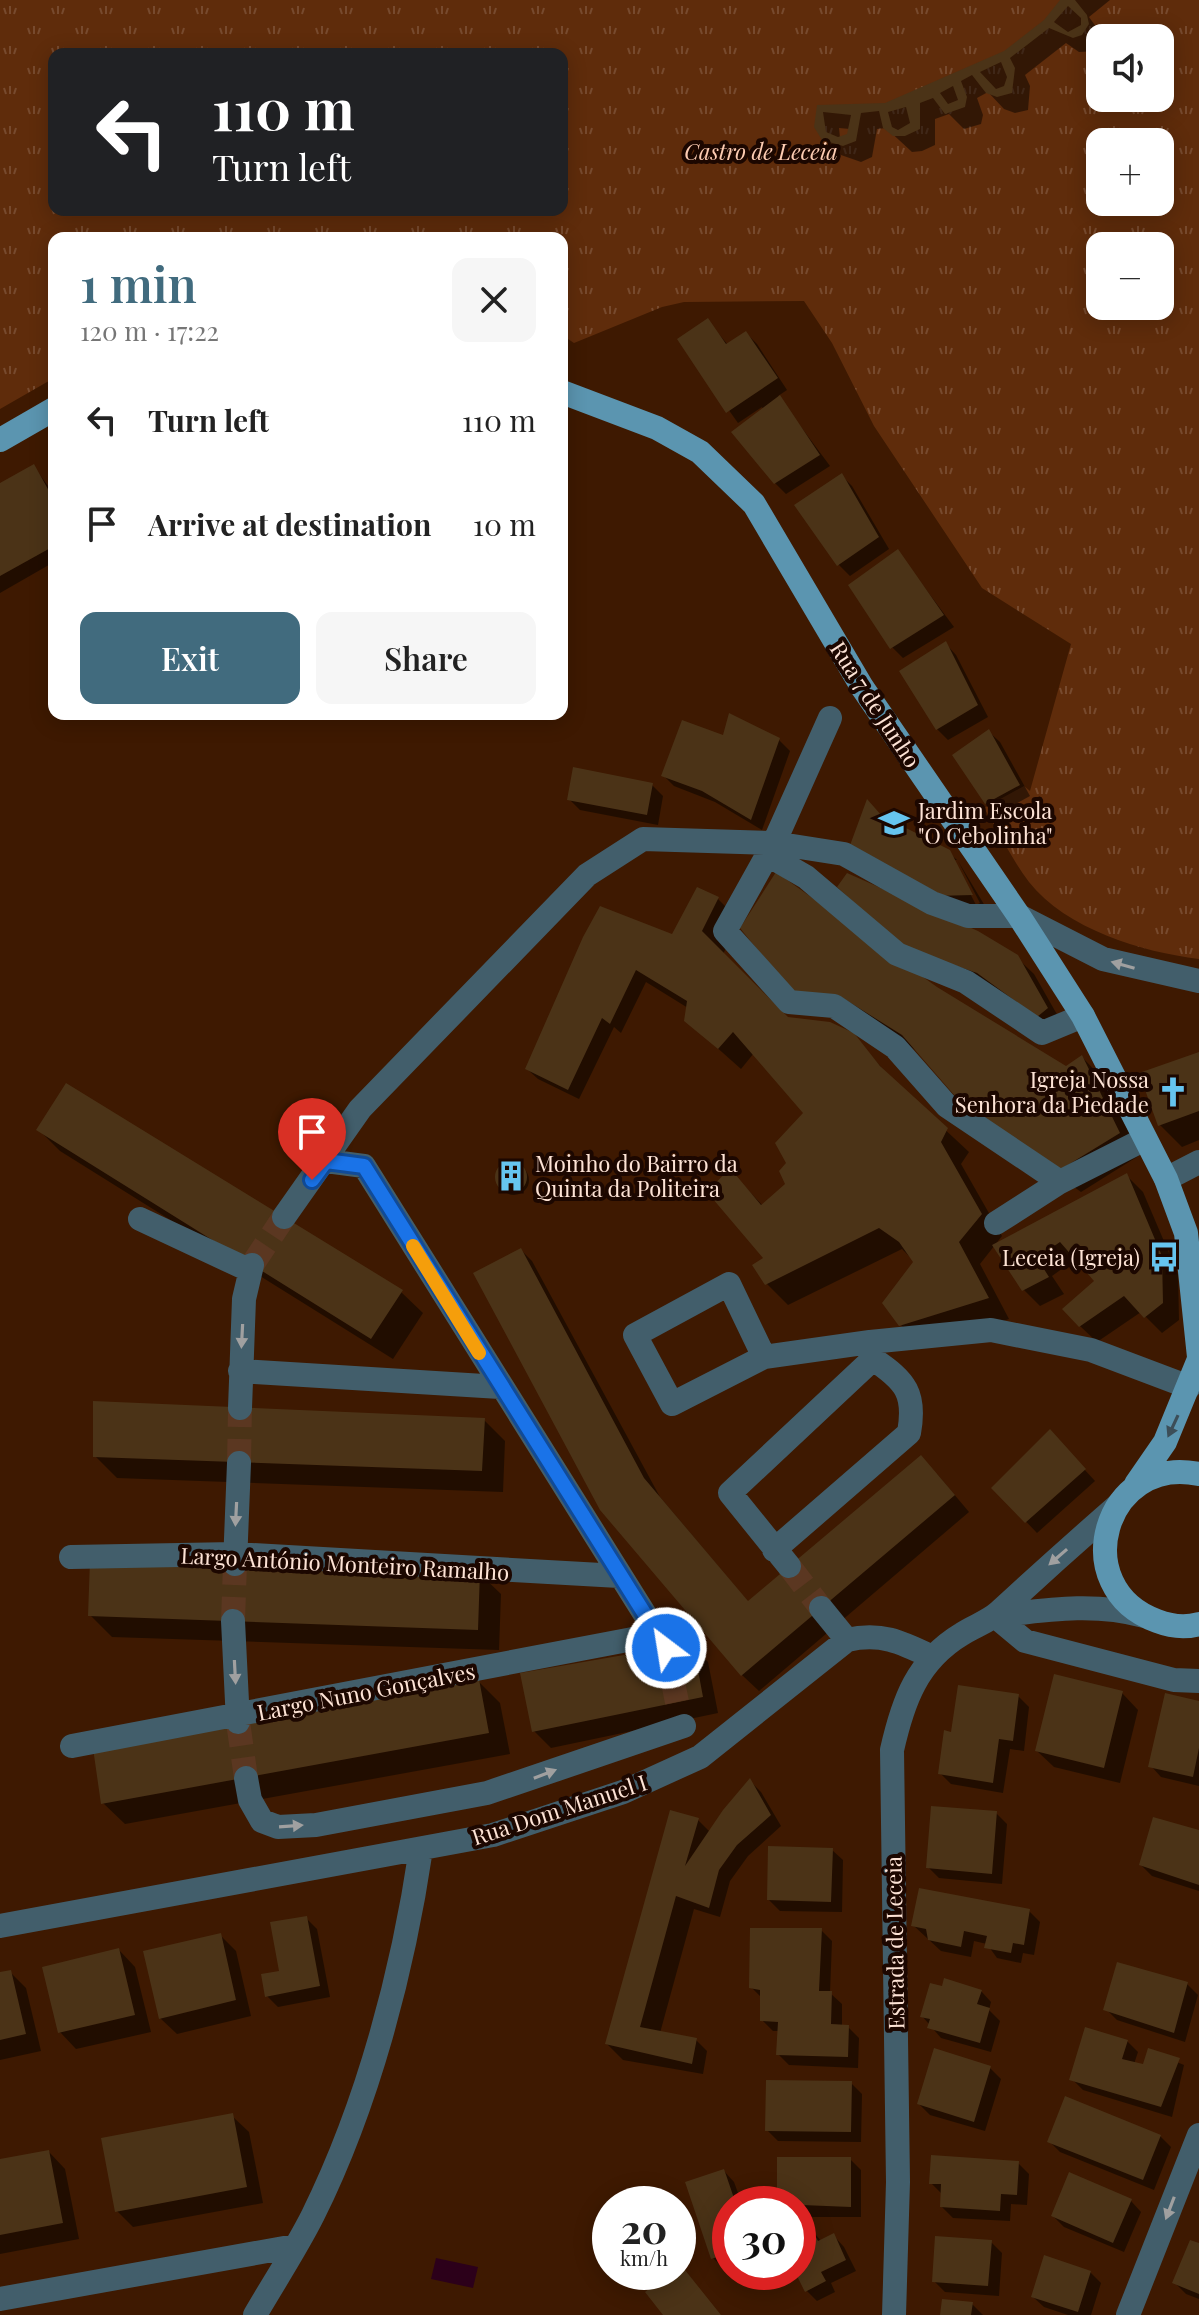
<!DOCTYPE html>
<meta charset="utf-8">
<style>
body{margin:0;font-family:"Playfair Display",serif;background:#f6f6f6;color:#222;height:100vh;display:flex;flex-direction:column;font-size:30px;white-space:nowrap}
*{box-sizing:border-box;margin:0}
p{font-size:26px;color:#767676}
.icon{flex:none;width:44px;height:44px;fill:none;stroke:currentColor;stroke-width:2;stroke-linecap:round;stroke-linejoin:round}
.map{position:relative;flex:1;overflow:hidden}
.side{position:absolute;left:48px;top:232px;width:520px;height:488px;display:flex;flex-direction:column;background:#fff;border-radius:16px;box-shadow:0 4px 20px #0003}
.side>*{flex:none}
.banner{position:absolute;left:48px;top:48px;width:520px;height:168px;border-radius:16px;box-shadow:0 4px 20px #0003;background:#202124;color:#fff;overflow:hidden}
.buttons{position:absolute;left:1086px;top:24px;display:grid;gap:16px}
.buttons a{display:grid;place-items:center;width:88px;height:88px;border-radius:16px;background:#fff;box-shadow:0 4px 20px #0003;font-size:40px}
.speed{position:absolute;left:592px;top:2186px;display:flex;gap:16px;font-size:40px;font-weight:700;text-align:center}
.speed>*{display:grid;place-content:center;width:104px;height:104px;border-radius:50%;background:#fff;box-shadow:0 4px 20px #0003;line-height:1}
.speed small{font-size:20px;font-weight:400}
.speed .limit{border:12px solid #d22;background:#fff;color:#111}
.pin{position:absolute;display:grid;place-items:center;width:68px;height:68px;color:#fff;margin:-82px -34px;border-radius:50% 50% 50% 0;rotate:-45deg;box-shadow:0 0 8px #0007}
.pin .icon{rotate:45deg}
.me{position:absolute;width:88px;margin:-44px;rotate:329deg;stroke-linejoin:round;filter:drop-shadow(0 0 6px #0008)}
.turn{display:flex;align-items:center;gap:28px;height:168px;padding:0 32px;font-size:36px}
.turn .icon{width:104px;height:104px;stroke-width:2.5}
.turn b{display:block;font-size:56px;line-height:68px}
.round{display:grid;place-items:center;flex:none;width:84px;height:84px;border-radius:16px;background:#f6f6f6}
.headline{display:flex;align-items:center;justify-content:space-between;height:136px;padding:0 32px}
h1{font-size:48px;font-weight:600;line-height:60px;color:#416b7e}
.button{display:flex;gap:16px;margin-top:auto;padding:16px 32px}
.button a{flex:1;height:92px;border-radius:16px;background:#416b7e;color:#fff;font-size:32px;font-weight:600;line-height:92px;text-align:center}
.button a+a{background:#f6f6f6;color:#222}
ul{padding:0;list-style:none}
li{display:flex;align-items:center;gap:24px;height:104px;padding:0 32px}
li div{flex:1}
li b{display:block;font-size:30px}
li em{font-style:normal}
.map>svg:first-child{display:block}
</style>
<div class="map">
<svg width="1199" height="2315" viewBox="0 0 1199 2315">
<defs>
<pattern id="grass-tufts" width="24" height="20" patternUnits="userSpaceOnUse" patternTransform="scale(2)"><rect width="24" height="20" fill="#5f2c0b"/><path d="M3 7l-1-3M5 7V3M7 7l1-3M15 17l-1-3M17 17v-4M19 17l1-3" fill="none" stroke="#774a2e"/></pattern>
</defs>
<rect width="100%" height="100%" fill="#3e1901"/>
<path fill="url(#grass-tufts)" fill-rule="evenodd" d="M0,0H1199V959C1142,952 1066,929 1029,882C1012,860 999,832 984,808L1024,786L1030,791L1071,644L982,588L874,426L832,343L804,301L684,302L662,307L574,343L562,335V238H54V378L0,409ZM1100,38H1160V98H1100ZM54,54H562V210H54ZM1100,142H1160V202H1100ZM1100,246H1160V306H1100Z"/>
<path fill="#2c001a" d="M436,2258L478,2267L473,2288L431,2279Z"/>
<path fill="#0007" fill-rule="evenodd" d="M1065,0H1110L1089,17L1104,38H1100L1098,51L1079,52L1066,43L1025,75L1030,86L1028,110L1015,113L1004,109L988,92L977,98L983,115L981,124L964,129L949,114L935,119V145L922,151L912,152L886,128L877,129L872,157L861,162L841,155L824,138L819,107L885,105L1005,53L1046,21ZM839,128L850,129L848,135L840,138Z
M708,321L728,345L746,333L757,344L787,390L778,396L830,466L786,494L775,483L764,410L762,407L738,423L679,340Z
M34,467L54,494V562L0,593V486Z
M841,475L852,486L889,549L850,576L839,565Z
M898,552L954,627L903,658L892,647Z
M946,644L956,655L988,717L948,740L937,729Z
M989,732L1000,742L1030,796L997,814L986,803Z
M724,738L779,740L790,751L762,830L715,802L674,786L663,775Z
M652,785L663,796L658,825L580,810L569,799Z
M885,820L948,852L957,860H953L976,905L980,903L958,861L988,911L953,912Z
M698,889L718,899L740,921L723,954L788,1019L853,1035L895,1083L969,1152L961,1164L1002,1236L980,1264L1009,1319L923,1347L901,1325L915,1262L902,1249L788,1305L766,1283V1259L730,1171L763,1206L787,1185L788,1163L805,1113L754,1053L741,1069L686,1020L688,1008L646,982L621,1033L614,1027L579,1099L538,1079L527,1069L584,938L673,937Z
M1016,957L1034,974L1063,1025L1055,1032L922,964Z
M936,989L1066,1069L1082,1057L1103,1079L1140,1155L1081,1192L979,1117L1065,1179L920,1053L862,1016L792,990Z
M1199,1054V1140L1182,1147L1160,1125L1142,1075Z
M39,1130L401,1292L423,1313L393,1359L60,1151Z
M499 1180a15 15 0 1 1 30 0a15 15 0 1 1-30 0Z
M1127,1176L1143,1192L1178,1274L1179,1320L1162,1333L1141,1312L1097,1342L1080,1326L1097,1281L1077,1258L1052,1276L1064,1294L1040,1306L1024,1290L995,1246Z
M521,1250L532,1261L660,1497L749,1603L937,1474L969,1512L759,1691L742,1675Z
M484,1420L505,1441L503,1492L117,1478L95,1456Z
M1060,1443L1095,1481L1037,1533L994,1488Z
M479,1573L501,1594L499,1650L112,1637L90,1615Z
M692,1645L708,1662L718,1713L551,1748L534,1731Z
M479,1682L500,1703L510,1754L125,1824L103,1803Z
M1122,1693L1138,1710L1120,1783L1054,1767L1037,1751Z
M1018,1696L1029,1707L1024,1751L1010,1749L1003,1793L951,1784L940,1773L953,1734Z
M1199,1703V1786L1161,1777L1151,1766Z
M750,1781L761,1792L781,1826L748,1856L730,1881L720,1917L694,1909L660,2033L696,2040L707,2051L703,2074L623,2060L607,2044L698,1820L710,1832Z
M996,1813L1007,1824L1002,1884L939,1878L928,1867Z
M1199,1832V1891L1152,1876L1141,1865Z
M832,1850L843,1860L842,1912L780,1911L769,1900Z
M1029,1911L1040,1922L1034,1955L1023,1953L1021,1963L997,1958L987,1944L974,1941L971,1957L941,1951L914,1926Z
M306,1918L317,1929L330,1997L278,2007L267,1996Z
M821,1930L832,1941L830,1993L842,2004V2027H848L859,2038L858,2068L789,2065L778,2054L779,2031H773L762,2020V1998L751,1987Z
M220,1935L236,1951L251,2016L177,2034L160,2018Z
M119,1950L135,1967L151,2032L76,2049L60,2032Z
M10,1972L26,1988L41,2051L0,2060V1974Z
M1187,1984L1198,1995L1185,2042L1117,2020L1106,2009Z
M981,1991L991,2002L989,2010L1000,2021L991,2052L941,2038L922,2016Z
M1127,2041L1138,2052L1134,2064L1151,2069L1150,2051L1184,2065L1172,2117L1083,2090L1072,2079Z
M990,2068L1001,2079L985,2131L930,2115L919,2104Z
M851,2083L862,2094L861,2142L778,2141L767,2130Z
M232,2116L249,2132L263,2203L133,2227L117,2211Z
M1160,2136L1171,2147L1154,2190L1060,2152L1049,2141Z
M49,2152L65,2169L79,2239L0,2254V2161Z
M850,2159L861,2170V2217H798V2204Z
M1018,2163L1029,2174L1027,2205L1011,2204L1010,2221L953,2218L942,2207L943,2195L931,2183Z
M724,2171L734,2182L742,2204H730V2267L724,2269L713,2258Z
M1131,2201L1141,2212L1124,2252L1064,2227L1053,2216Z
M810,2228L822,2242L834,2236L844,2247L856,2271L831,2283L835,2292L817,2301L806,2290Z
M991,2242L1002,2253L999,2296L945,2292L934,2281Z
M1199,2246V2299L1186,2294L1175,2283Z
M1090,2272L1101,2283L1091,2315H1068L1044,2307L1033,2297Z
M972,2304L983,2315H942Z"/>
<path fill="#4b3317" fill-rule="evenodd" d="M1060,0H1075L1087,15L1089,24L1082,35L1073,38L1049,28L1010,58L1015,68L1012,93L997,97L986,93L972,75L961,81L967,97L965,107L945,114L933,98L920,103V129L905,136H893L883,128L879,111L861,113L856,141L843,146L822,140L814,127L817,105L885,103L1004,51L1044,20ZM1068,6L1081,18V25L1068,32L1054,22ZM1001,62L1007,77L1004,86L996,89L980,72ZM953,86L958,100L948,104L940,93ZM906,107L910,123L898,130L892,127L888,112ZM823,112L851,115L847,134L838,137L826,132Z
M708,318L726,344L746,331L778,378L726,413L677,339Z
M780,395L820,455L774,484L731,432Z
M34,464L54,500V546L0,576V483Z
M842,473L879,537L837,566L794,505Z
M898,549L944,615L890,649L848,585Z
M946,641L978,705L936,730L899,671Z
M729,713L780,738L751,820L702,791L661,776L682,720L723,735Z
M989,729L1020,785L985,804L952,755Z
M573,767L653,783L647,815L567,800Z
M867,799L882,816L950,850L973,895L935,896L849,848Z
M776,872L937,987L1066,1066L1082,1055L1120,1133L1058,1171L955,1096L902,1035L838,995L791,992L740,928Z
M847,873L978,931L1018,955L1048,1008L1037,1017L977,973L904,948L837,887Z
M697,887L719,897L702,931L788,1017L830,1022L854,1033L880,1066L948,1128L941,1142L982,1214L959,1242L989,1298L899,1326L882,1303L913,1262L899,1242L879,1228L765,1285L752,1265L763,1258L707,1192L730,1168L761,1205L785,1184L779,1171L786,1163L775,1143L803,1113L733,1032L718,1049L684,1021L687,1001L636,970L610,1024L602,1018L568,1090L525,1069L583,937L600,906L672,934Z
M1199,1052V1111L1158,1126L1139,1073Z
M66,1083L403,1290L371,1339L36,1130Z
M495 1177a16 16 0 1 1 32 0a16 16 0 1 1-32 0Z
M1127,1173L1162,1256L1163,1303L1144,1318L1124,1296L1079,1327L1062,1309L1094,1281L1060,1242L1037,1258L1049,1277L1022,1291L992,1245Z
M521,1248L644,1478L748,1601L921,1455L955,1495L741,1676L600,1510L473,1273Z
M93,1401L485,1418L482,1471L93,1457Z
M1050,1429L1086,1469L1025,1523L991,1488Z
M90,1560L480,1571L478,1630L88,1616Z
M693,1643L703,1697L532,1732L520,1673Z
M1054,1674L1123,1691L1104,1768L1035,1751Z
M479,1679L489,1733L101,1804L93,1748Z
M958,1685L1019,1694L1013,1741L999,1739L993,1783L938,1774L944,1730L951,1732Z
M1165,1693L1199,1701V1748L1193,1777L1148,1767Z
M750,1778L771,1815L737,1845L719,1870L709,1908L676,1896L640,2027L697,2038L692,2064L605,2044L670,1810L699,1818L685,1866L723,1810Z
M931,1806L997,1811L992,1874L926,1868Z
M1153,1817L1199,1830V1885L1139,1865Z
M768,1846L833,1848L831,1902L767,1900Z
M919,1888L1030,1909L1024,1945L1013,1943L1011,1953L984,1948L987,1936L964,1931L961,1947L928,1940L926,1929L911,1926Z
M307,1916L320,1986L265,1997L261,1974L279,1971L270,1922Z
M750,1928H822L819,1991H832L831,2024L849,2025L848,2057L776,2055L778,2022L760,2021V1990L749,1988Z
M221,1933L236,2000L159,2019L143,1951Z
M119,1948L135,2015L58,2033L42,1967Z
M1117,1962L1188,1982L1174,2033L1103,2010Z
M11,1970L26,2034L0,2040V1972Z
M944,1978L982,1990L977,2004L990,2008L980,2043L927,2028L930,2019L920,2017L930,1983L942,1986Z
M1085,2027L1128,2040L1122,2059L1143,2064L1148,2048L1180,2058L1161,2107L1069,2080Z
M934,2048L991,2066L974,2122L917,2104Z
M766,2080L852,2081L851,2132L765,2131Z
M1065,2096L1161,2135L1143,2180L1047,2142Z
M233,2113L247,2187L115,2212L101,2138Z
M49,2150L63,2223L0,2235V2159Z
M931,2155L1019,2161L1017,2195L1001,2194L1000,2211L940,2207L941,2184H929Z
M777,2157H851V2207L777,2204Z
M724,2169L736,2204H730V2253L711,2259L685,2182Z
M1069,2172L1132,2199L1113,2243L1051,2216Z
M810,2226L818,2241L834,2233L846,2260L821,2272L826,2281L805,2292L795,2272L798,2232Z
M935,2236L992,2240L988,2286L932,2282Z
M1190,2240L1199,2243V2294L1172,2283Z
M1044,2255L1091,2271L1078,2312L1031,2297Z
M681,2265L721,2315H663L645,2292L671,2272H678Z
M942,2299L973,2302L971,2315H940Z"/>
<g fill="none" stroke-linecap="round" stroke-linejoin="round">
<path stroke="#5b3721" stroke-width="24" stroke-dasharray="24 12" stroke-linecap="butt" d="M252,1265L284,1217
M239,1463L240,1408
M789,1566L821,1608
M233,1621L235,1564
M666,1648L677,1702
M238,1722L246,1778"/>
<path stroke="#425e6b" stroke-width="24" d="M830,718L774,843L725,931L789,1002L834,1006L895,1047L947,1106L1060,1182
M768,855L806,877L897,954L966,982L1042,1033L1083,1016
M326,1161L364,1166L666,1648
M1166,1179L1199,1162
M284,1217L360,1109L587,875L643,839L774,843L844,854L932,903L968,916H1019L1103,959L1199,981
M140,1219L249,1270
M996,1223L1060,1182L1145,1139
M870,1342L991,1330L1091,1350L1189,1387
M764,1357L729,1284L635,1335L672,1404L764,1357L870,1342L873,1359
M240,1371L500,1387
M240,1408L244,1299L252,1265
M774,1550L909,1433C916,1394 906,1381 873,1359L730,1493L789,1566
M71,1557L234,1554L619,1576
M235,1564L239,1463
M821,1608L847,1640
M995,1616L1025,1641L1174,1680L1199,1681
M995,1616C1046,1610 1094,1602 1144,1616
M233,1621L238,1722
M72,1746L659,1634
M246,1778L250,1800L262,1821L278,1827L316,1825L487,1793L684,1726
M0,1926L493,1835L623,1792L700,1757L847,1640C881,1632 901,1642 932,1657
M0,2299L295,2246
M255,2315C274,2282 296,2249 313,2215C368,2104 403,1971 421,1849
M894,2315L898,2182L892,1750C903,1701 917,1661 962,1634C974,1626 988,1622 999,1612C1038,1576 1077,1541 1117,1506
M1128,2315L1199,2135"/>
<path stroke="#5b95b0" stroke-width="24" d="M562,392L657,428L700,452L754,504L862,687L1019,916L1083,1016L1166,1179L1186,1233L1199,1357
M0,440L54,409
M1199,1474C1104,1454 1066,1588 1157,1621C1170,1626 1185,1628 1199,1624
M1136,1484L1165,1442L1199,1359"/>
</g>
<defs><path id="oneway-solid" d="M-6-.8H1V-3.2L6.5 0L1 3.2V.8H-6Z" transform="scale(2)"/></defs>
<g fill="#a0a0a0">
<use href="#oneway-solid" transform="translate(1123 965) rotate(-164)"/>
<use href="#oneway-solid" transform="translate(242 1336) rotate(93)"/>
<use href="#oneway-solid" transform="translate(236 1514) rotate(93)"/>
<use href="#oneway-solid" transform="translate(1058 1557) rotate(139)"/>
<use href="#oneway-solid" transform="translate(235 1672) rotate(87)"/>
<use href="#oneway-solid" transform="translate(545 1774) rotate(-21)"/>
<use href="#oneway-solid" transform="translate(291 1826) rotate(-4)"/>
<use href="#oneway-solid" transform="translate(1170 2208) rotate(111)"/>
</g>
<use fill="#3c4e58" href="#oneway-solid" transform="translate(1173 1426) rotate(115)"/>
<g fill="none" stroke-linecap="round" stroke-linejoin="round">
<g stroke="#114b97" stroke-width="20">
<path id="route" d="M312,1180L326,1161L364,1166L666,1648"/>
</g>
<use href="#route" stroke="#1a73e8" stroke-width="14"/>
<path stroke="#f59e0b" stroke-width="14" d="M413,1246L479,1353"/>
</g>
<defs>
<g id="school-bare" transform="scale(2.4)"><path d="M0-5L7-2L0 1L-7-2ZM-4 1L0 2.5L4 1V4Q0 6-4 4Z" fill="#66c4ef" stroke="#1c0700" stroke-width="2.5" paint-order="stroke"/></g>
<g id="church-bare" transform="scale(2.4)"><path d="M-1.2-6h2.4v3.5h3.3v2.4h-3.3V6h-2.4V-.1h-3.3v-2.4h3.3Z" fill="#66c4ef" stroke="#1c0700" stroke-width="2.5" paint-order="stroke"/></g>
<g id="building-bare" transform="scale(2.4)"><path d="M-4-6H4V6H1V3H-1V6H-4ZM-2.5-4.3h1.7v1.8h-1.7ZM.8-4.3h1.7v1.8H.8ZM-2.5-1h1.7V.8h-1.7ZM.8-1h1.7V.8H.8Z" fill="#66c4ef" stroke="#1c0700" stroke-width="2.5" paint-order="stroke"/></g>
<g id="bus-bare" transform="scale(2.4)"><path d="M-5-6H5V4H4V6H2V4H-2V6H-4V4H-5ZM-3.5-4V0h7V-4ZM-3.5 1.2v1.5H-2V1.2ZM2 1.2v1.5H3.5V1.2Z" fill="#66c4ef" stroke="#1c0700" stroke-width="2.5" paint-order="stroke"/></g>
</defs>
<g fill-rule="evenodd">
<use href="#school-bare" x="894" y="823"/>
<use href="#church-bare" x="1173" y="1092"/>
<use href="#building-bare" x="511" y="1176"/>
<use href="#bus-bare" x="1164" y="1257"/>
</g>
<g text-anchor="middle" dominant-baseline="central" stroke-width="8" stroke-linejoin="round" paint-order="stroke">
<g font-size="22" font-style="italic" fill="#fdccb2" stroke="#1c0700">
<text x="761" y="151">Castro de Leceia</text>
</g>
<g font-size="22" fill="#fde3d5" stroke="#1c0700">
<text transform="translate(876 704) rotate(57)">Rua 7 de Junho</text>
<text transform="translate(345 1563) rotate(3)">Largo António Monteiro Ramalho</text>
<text transform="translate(366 1691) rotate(-11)">Largo Nuno Gonçalves</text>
<text transform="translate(559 1809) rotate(-18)">Rua Dom Manuel I</text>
<text transform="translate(894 1943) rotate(-91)">Estrada de Leceia</text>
</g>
<g font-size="22" fill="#fde3d5" stroke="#1c0700" text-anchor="start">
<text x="918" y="810">Jardim Escola<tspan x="918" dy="25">"O Cebolinha"</tspan></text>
<text x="1149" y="1079" text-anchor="end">Igreja Nossa<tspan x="1149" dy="25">Senhora da Piedade</tspan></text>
<text x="535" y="1163">Moinho do Bairro da<tspan x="535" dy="25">Quinta da Politeira</tspan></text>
<text x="1140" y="1257" text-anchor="end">Leceia (Igreja)</text>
</g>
</g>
</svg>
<div class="buttons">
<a><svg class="icon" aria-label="sound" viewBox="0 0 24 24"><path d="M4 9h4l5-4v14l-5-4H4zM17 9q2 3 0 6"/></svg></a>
<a>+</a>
<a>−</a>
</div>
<div class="speed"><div>20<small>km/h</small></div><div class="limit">30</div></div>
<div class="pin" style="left:312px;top:1180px;background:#d93025"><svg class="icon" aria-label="arrive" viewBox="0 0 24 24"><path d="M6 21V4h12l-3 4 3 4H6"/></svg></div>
<svg class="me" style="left:666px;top:1648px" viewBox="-20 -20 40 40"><circle r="17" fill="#1a73e8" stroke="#fff" stroke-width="3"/><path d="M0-11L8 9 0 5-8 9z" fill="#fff"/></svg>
<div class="banner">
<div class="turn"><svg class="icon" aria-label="left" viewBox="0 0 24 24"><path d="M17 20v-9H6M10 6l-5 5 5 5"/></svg><div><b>110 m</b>Turn left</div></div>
</div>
<section class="side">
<div class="headline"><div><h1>1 min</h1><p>120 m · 17:22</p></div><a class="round"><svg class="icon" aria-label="close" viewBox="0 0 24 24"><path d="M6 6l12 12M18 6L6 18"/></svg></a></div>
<ul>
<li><svg class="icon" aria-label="left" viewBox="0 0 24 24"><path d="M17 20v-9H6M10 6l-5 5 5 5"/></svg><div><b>Turn left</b></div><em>110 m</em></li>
<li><svg class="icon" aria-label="arrive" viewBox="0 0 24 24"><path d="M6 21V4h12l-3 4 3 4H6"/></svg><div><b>Arrive at destination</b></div><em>10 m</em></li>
</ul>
<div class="button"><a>Exit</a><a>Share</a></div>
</section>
</div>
